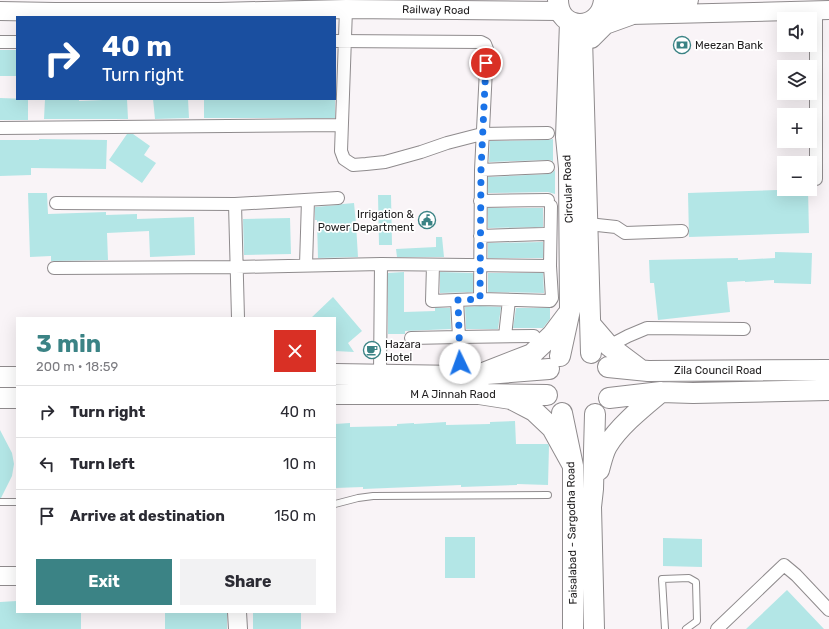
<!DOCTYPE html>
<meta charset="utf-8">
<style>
body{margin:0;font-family:Rubik,sans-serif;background:#f2f2f3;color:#2b2b33;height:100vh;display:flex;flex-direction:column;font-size:15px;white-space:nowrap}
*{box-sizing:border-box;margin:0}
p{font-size:13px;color:#7c7c81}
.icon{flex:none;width:22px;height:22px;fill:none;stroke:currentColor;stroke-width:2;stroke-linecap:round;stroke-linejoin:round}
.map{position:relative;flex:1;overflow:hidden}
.details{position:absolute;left:16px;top:317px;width:320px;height:296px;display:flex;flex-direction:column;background:#fff;border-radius:0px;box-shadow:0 4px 16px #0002}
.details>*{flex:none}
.banner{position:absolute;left:16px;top:16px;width:320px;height:84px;border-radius:0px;box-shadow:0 4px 16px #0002;background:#1a4fa0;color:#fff;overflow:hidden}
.buttons{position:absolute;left:777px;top:12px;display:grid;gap:8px}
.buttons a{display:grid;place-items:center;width:40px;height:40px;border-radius:0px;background:#fff;box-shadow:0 4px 16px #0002;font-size:20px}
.pin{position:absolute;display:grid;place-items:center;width:34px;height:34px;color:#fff;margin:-17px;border:2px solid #fff;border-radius:50%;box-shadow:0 1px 4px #0007}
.me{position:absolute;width:44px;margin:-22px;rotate:357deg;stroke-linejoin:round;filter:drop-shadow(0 0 3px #0008)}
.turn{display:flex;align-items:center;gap:14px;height:84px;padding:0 20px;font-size:18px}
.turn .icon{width:52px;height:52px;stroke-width:2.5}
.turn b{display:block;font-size:28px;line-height:34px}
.round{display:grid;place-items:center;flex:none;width:42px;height:42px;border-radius:0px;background:#f2f2f3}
.summary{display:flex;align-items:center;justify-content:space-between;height:68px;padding:0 20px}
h1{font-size:24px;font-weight:700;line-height:30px;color:#3b8385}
.primary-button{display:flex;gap:8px;margin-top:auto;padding:8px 20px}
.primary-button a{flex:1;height:46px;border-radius:0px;background:#3b8385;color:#fff;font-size:16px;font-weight:700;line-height:46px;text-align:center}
.primary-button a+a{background:#f2f2f3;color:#2b2b33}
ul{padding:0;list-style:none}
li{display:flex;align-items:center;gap:12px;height:52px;padding:0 20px;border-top:1px solid #e1e1e2}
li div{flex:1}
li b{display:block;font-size:15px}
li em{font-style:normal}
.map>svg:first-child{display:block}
</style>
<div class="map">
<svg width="829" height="629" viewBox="0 0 829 629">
<rect width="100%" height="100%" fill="#f9f4f7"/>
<path fill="#b3e6e6" d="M0,50H17V76H0Z
M0,98L28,99V120H0Z
M45,99H79V101L127,99L128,119H44Z
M153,99H188L189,118L155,119Z
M204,99H335V118H204Z
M127,134H133L150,146L144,155L156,163L142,183L109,160Z
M39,139L107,140L106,169L31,168V175L0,176V140H39Z
M553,139V162L551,160H548L489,162L490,141L548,140Z
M555,170V194L548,192L488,193V177L548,174L552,173Z
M808,189L809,233L689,237L688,193Z
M28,193H47L48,214L106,212V215L137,214V219L194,217L195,255L150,257L149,231L107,233L108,260L51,261V256L30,257Z
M378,195H391L392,245H379Z
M354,203L356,224L358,257L318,258L317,220H315V207L338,205L343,204Z
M488,208H543V227L488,228Z
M290,218L291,254L244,255L243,219Z
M436,237H442L444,257H397L396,249L436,247Z
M543,242V258H488V243Z
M775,252L812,253L811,284L774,283V280L745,282V281L727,282L730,312L658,320L654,283H650L649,260L738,258V260L775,258Z
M404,272V312L435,311V308H450L451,329L405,331V334H388V273Z
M440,272L473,273V292L440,293Z
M488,273H543L544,293L488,292Z
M333,297L362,331L348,343L354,352L335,351V318H311Z
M480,306L501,307L498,329H466L465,307Z
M516,308H550V319L543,328H513Z
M515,421L516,444H548L549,446L548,485L517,484V485L461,487V485L363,489V487L335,488V424L350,423V427L397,426V424L414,423V424L446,422V425L490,424V422Z
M0,430L12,453L14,464L12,476L1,498H0Z
M445,537H475V578H445Z
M663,538L702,539V567L663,566Z
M787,590L824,629H746Z
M17,601V612H81V629H0V602Z
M165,612H227V629H165Z
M253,612H301V629H253Z"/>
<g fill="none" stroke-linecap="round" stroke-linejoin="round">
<g stroke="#8f8b8d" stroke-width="8">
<path id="lane" d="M0,502H17
M335,504L358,498L373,496L548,495
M665,629L662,579L689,578L696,582L697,621L686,629"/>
</g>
<g stroke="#8f8b8d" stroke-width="14">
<path id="street" d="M346,9L341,151L344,159L353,165L366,164L385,162L421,152L447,143L482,134L548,133
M816,10V179
M335,41L481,42L485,44L487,49L481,170L480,299L550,301L552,298L550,266L551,206
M0,42H17
M0,128L341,125
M481,170L548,167
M480,201L548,200
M56,203L235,204L338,198
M235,204L238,318
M588,224L616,227L625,233L682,231
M480,236L544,234
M306,265L308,200
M433,265L432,301L480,299
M54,268L236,267L381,264L550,266
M505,336L509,300
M411,338L459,337L457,300
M609,346L628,336L647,328L744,329
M380,374L381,264
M461,376L459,337L534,336
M717,629L784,565L796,575L829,610"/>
</g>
<g stroke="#8f8b8d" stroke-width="20">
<path id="secondary" d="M612,0L626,2L689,0
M0,11L55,12H218L346,9L559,11
M616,14L630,15L829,10
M0,576H17
M237,612L238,629"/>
</g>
<g stroke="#8f8b8d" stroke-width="22">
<path id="primary" d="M558,0C558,32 601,32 604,0
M582,38L591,353
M591,38L605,24L630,15
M567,315L552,335L532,354L478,375L479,394L511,399L534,411L552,428L573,466
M591,325L609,346L641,370
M560,356L570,310L569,168L566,137L570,22
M608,367L648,371L829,370
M335,374L461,376L549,369
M0,377H17
M335,394H479L547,395
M0,398H17
M609,398L661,392L693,393L829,390
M562,413L573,466V629
M599,470C601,463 603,453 607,446C619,426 643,407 661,392
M594,629L591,507L593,489L595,414"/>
</g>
<use href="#lane" stroke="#fff" stroke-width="6"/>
<use href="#street" stroke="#fff" stroke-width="12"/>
<use href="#secondary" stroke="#fff" stroke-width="18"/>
<use href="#primary" stroke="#fff" stroke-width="20"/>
</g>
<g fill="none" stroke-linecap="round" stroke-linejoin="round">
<path stroke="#1a73e8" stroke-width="7" stroke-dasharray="0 12.6" d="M460,363L458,300L480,299L481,170L486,63"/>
</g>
<defs>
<g id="bank-ring" transform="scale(0.9)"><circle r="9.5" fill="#fff" stroke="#3b8385" stroke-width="1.5"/><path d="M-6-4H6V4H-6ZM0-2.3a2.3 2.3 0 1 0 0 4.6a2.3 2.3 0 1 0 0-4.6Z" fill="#3b8385"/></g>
<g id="civic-ring" transform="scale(0.9)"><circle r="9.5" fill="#fff" stroke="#3b8385" stroke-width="1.5"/><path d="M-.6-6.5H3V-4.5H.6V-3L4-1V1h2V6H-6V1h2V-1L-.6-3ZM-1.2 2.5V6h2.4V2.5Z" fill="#3b8385"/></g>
<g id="cafe-ring" transform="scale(0.9)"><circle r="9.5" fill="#fff" stroke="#3b8385" stroke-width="1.5"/><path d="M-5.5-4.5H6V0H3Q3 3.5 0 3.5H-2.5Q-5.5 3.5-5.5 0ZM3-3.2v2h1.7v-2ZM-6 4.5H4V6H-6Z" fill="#3b8385"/></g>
</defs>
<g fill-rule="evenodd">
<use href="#bank-ring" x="682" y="45"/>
<use href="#civic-ring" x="427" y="220"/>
<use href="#cafe-ring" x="372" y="350"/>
</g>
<g text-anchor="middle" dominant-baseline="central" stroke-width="3.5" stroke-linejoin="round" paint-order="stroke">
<g font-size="11" fill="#1f1d1e" stroke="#fff">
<text transform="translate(436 10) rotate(1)">Railway Road</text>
<text transform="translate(568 189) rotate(-92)">Circular Road</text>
<text x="718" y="370">Zila Council Road</text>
<text x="453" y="394">M A Jinnah Raod</text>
<text transform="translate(572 533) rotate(-91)">Faisalabad - Sargodha Road</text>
</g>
<g font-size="11" fill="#1f1d1e" stroke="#fff" text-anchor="start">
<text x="695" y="45">Meezan Bank</text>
<text x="414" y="214" text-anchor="end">Irrigation &amp;<tspan x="414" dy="13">Power Department</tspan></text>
<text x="385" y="344">Hazara<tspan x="385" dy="13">Hotel</tspan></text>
</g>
</g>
</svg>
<div class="buttons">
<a><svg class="icon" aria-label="sound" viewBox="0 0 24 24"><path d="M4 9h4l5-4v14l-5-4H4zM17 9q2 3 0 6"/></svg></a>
<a><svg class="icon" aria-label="layers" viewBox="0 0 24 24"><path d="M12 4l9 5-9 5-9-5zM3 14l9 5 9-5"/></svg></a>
<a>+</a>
<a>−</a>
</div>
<div class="pin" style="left:486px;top:63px;background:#d93025"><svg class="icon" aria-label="arrive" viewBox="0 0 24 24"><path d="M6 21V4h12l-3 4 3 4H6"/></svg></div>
<svg class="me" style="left:460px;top:363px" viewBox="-20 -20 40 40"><circle r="19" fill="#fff"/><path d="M0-13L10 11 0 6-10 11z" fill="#1a73e8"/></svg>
<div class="banner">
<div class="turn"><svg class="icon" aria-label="right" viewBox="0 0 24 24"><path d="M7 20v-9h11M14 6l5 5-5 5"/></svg><div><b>40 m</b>Turn right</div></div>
</div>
<section class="details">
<div class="summary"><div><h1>3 min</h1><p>200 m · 18:59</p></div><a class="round" style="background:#d93025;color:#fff"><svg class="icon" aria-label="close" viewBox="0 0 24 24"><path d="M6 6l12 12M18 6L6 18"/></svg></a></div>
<ul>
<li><svg class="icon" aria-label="right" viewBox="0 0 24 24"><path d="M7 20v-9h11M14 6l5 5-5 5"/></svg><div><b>Turn right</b></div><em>40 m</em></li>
<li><svg class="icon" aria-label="left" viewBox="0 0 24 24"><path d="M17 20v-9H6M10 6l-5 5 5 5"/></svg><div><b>Turn left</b></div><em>10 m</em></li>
<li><svg class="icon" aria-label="arrive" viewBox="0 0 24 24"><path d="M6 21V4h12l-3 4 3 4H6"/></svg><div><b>Arrive at destination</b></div><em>150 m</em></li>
</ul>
<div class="primary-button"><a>Exit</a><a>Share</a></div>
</section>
</div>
